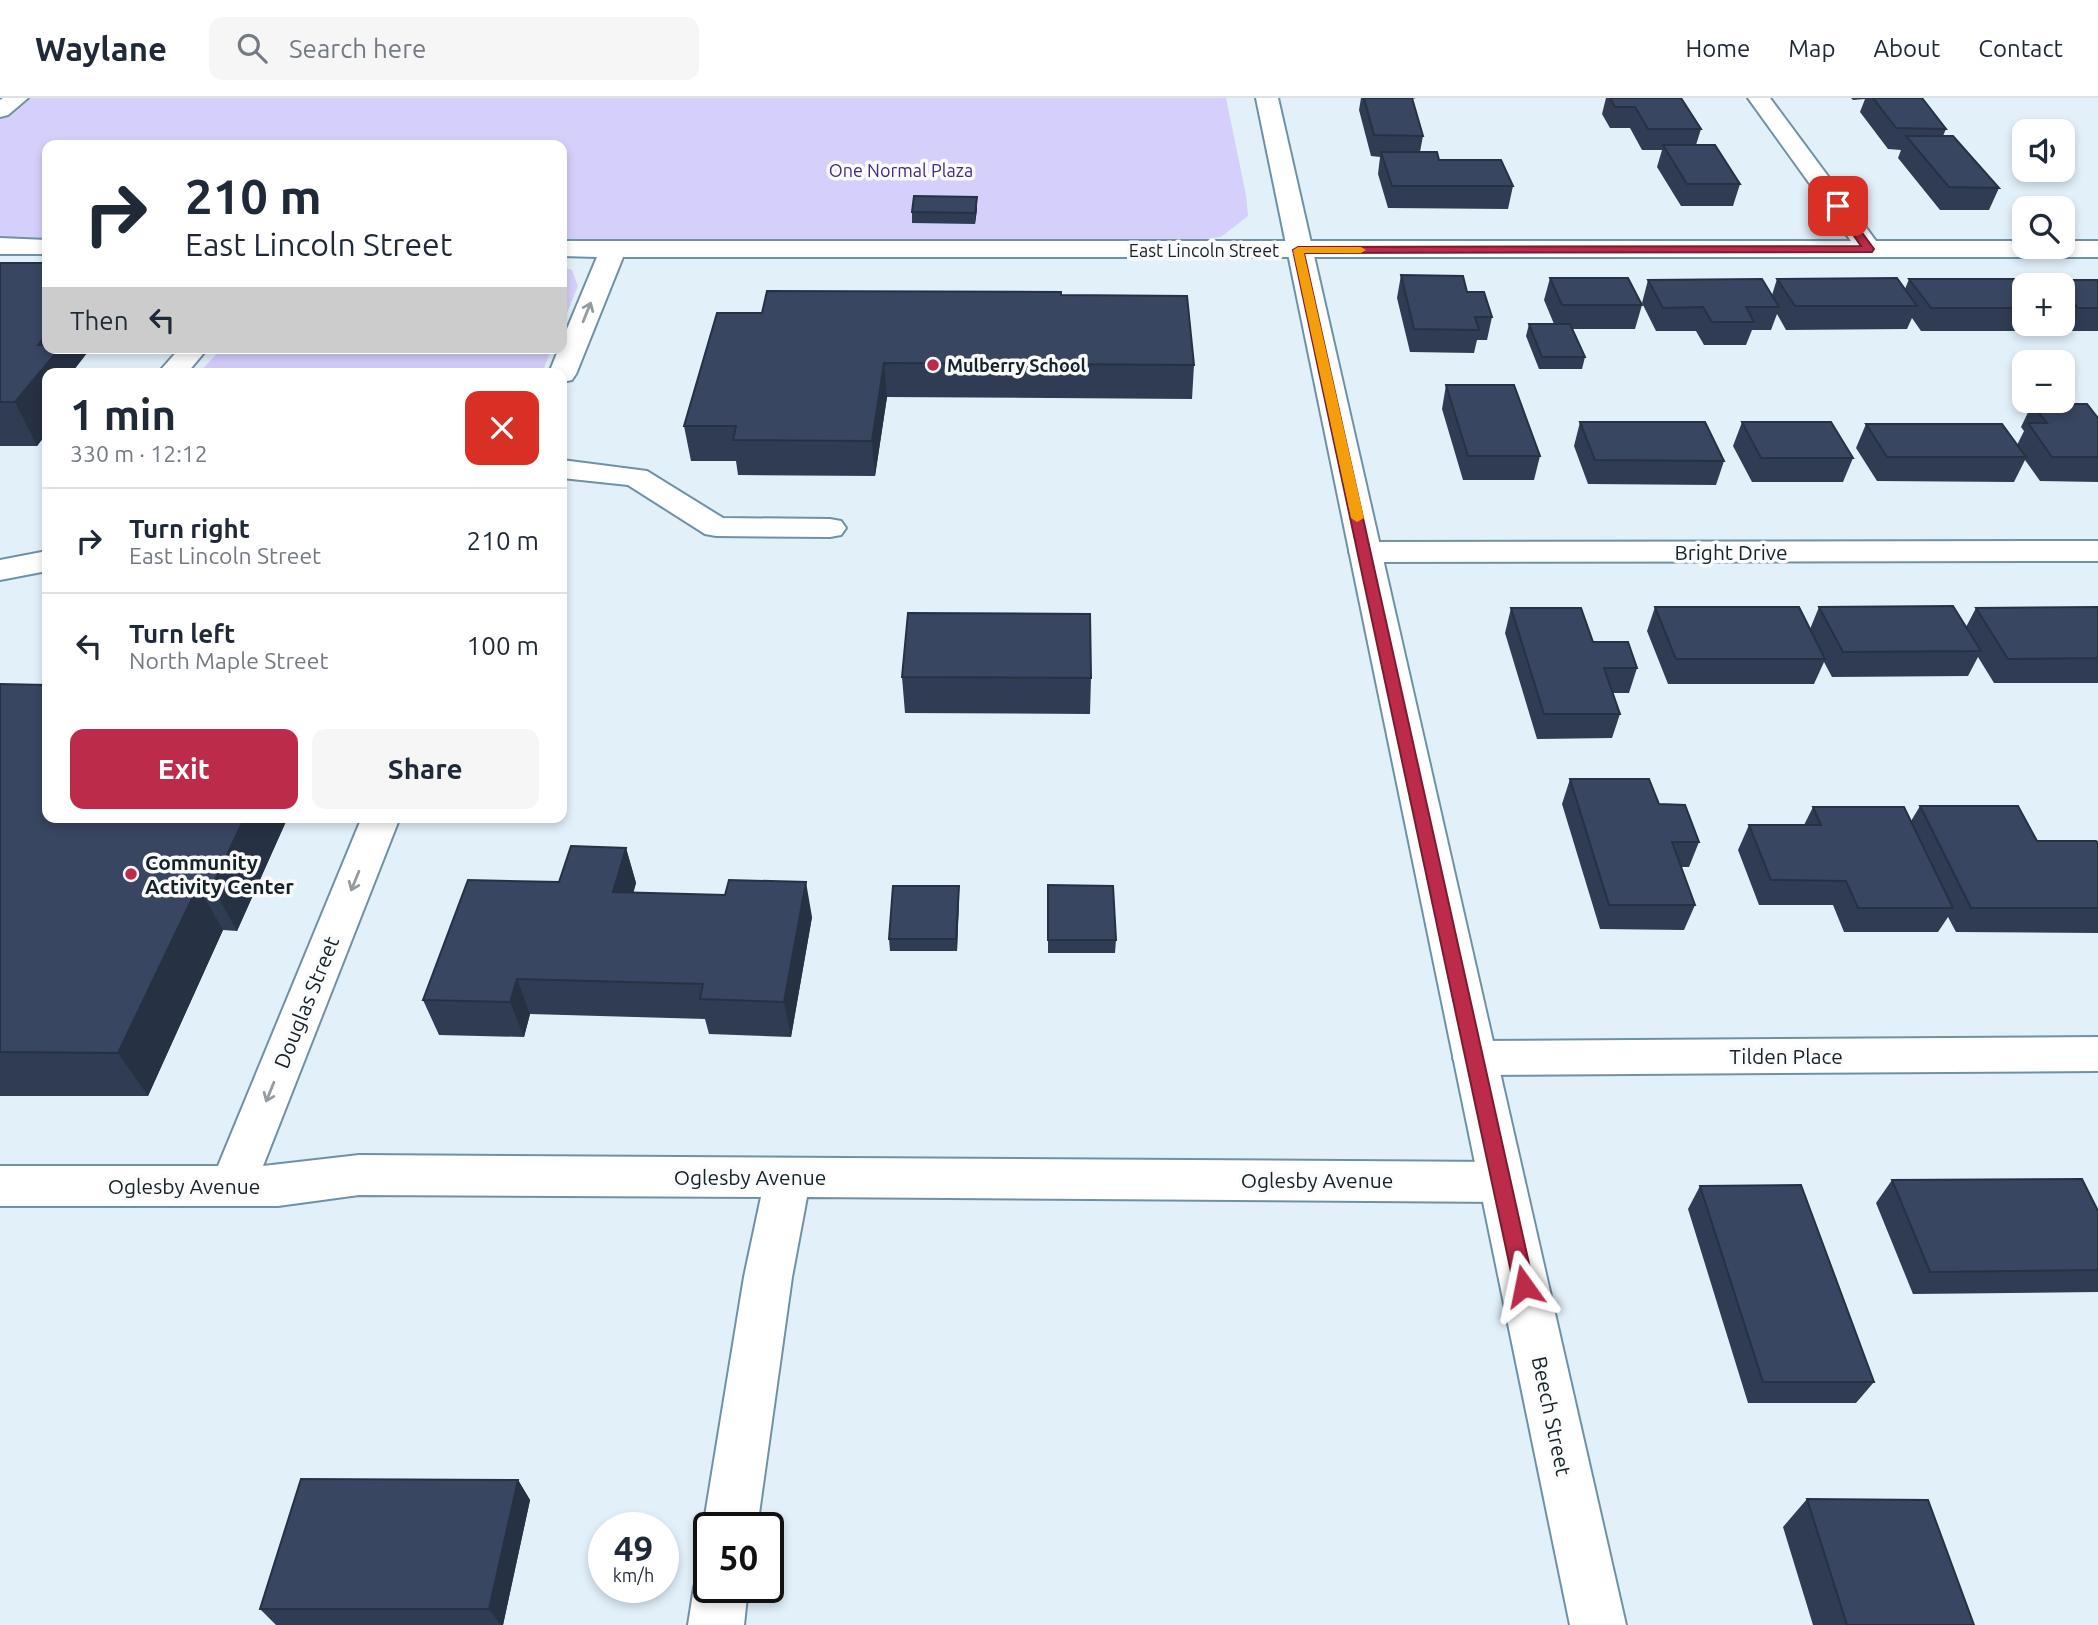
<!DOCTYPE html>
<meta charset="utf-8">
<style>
body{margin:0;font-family:Ubuntu,sans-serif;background:#f6f6f7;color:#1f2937;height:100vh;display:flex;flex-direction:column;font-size:26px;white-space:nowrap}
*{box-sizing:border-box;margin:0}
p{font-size:23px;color:#747a83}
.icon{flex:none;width:38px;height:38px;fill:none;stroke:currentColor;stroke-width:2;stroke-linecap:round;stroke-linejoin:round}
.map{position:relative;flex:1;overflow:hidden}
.sheet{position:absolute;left:42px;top:270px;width:525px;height:455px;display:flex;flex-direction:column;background:#fff;border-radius:14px;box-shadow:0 4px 10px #0003}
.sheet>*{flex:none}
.hud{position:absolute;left:42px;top:42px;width:525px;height:214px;border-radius:14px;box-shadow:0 4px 10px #0003;background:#fff;color:#1f2937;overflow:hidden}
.buttons{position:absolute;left:2012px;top:21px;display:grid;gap:14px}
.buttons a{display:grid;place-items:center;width:63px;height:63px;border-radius:14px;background:#fff;box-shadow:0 4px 10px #0003;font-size:35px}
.speed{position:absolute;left:588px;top:1414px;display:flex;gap:14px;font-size:35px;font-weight:700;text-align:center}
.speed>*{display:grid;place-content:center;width:91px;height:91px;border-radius:50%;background:#fff;box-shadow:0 4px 10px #0003;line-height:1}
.speed small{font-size:18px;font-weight:400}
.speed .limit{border:4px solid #111;border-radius:10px;background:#fff;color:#111}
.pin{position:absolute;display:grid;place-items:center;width:60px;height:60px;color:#fff;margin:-30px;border-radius:14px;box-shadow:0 4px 10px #0006}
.me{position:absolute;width:77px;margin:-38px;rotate:348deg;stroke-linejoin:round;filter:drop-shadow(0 0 5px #0008)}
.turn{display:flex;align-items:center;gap:24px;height:147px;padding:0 28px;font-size:32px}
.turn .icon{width:91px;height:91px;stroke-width:2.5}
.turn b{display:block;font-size:49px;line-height:60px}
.then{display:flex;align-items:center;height:66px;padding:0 28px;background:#0003;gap:14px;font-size:26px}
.round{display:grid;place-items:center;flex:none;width:74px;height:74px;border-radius:14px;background:#f6f6f7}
.headline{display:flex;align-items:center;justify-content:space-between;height:119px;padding:0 28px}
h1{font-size:42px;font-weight:600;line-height:52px}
.primary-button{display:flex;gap:14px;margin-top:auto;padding:14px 28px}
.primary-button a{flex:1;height:80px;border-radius:14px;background:#bc2b49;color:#fff;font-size:28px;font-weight:600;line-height:80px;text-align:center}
.primary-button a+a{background:#f6f6f7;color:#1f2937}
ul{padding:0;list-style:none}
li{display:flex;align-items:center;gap:21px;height:105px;padding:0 28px;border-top:2px solid #e0e1e3}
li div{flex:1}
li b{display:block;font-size:26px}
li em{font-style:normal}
header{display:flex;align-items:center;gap:42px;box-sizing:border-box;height:98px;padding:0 35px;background:#fff;border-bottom:2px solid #e0e1e3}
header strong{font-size:33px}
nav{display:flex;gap:38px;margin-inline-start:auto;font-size:24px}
.search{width:490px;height:63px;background:#f6f6f7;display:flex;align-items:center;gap:18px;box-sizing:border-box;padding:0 24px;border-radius:14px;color:#747a83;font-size:26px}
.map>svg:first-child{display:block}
</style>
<header>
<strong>Waylane</strong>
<div class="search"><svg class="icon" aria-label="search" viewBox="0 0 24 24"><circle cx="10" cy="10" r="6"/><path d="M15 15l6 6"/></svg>Search here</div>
<nav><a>Home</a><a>Map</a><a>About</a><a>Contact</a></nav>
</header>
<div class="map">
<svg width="2098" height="1527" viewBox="0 0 2098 1527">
<rect width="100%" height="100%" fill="#e2f0fa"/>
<path fill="#d5cffb" d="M0,0H1226L1246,97L1248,118L1221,139L1173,145L562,143V47H47V142H0Z
M562,169L572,172L578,188L562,227Z
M222,250H552L542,275H199Z"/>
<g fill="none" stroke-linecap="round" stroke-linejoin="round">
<g stroke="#6f91a6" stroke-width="4">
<path id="minor" d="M3,0H28L8,17L0,19V2Z
M1748,0H1770L1876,143H2025V149H2063V143H2098V159H623L576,276L572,282L562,284V275H549L559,250H562V243L597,159L562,158V143H1851Z
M0,140L47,142V156H0Z
M180,250H208L187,275H158Z
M562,362L647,373L723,420L830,421L841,423L846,430L841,437L830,439L716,438L705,436L628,387L562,380Z
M2098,443V463L1365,464L1354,461L1349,454L1354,447L1365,444Z
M47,453V473L0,482V462Z
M362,719H400L263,1068L359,1057L1501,1064L1517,1070L1524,1084L1517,1098L1501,1104L807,1099L792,1179L757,1430H709V1443L703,1430L744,1179L761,1099L359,1097L278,1108H0V1068H218Z
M2098,939V973L1474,977L1459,972L1453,960L1459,948L1474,943Z
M709,1467V1489H748L744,1527H688L694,1489L702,1470Z"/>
</g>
<g stroke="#6f91a6" stroke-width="4">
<path id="major" d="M1256,0H1278L1626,1527H1570Z"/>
</g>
<use href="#minor" fill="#fff" fill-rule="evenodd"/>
<use href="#major" fill="#fff" fill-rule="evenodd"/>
</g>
<path fill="#303c53" d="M1361,0H1416L1412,1L1423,38L1420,54L1513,88L1508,111L1388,110L1378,76L1380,59L1371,58L1359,12Z
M1606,0H1681L1701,31L1696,47L1740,86L1733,108H1681L1657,69L1662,52H1642L1630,30H1610L1602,16Z
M1851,0H1922L1946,31L1943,38L1999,90L1989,112H1940L1898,60L1901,52L1888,51L1860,14L1865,1L1853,2Z
M977,99V111L975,126L912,125V114Z
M0,165L75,275H47V335L37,348H0Z
M1401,177L1467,194L1492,219L1487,242H1477L1474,255L1410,254L1397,200Z
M1550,180L1642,207L1635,231H1572L1585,259L1582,271H1539L1526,238L1529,226H1554L1544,202Z
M1777,181L1905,191L1909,181L2025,187V226H2053L2049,233H1921L1912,220L1907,231L1786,232L1777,216L1771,232H1752L1746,247H1704L1696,233H1656L1642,205L1648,182L1772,197Z
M2055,182H2098V233H2067L2061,226H2063V187H2052Z
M1061,197L1194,267L1192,301L887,299L875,378L738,377L736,363H691L684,328L762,215Z
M1446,287L1540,358L1534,382H1463L1442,311Z
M2032,306L2098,320V384L2040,383L2025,362L2014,384L1877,383L1856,350L1866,326L2017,347L2024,333L2021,329Z
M1580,324L1724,363L1716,387L1588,386L1574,348Z
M1742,324L1853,360L1843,384H1752L1733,348Z
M1655,509L1810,531L1819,509L1966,529L1976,510L2098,509V585H1994L1978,559L1968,578L1832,579L1824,564L1814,586H1668L1647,533Z
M1511,510L1593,544L1637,570L1629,595H1613L1620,616L1612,640L1537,641L1505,535Z
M902,579L1091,580L1090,616L905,615Z
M0,586L288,719L237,833L223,832L148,998H0Z
M1570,681L1659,706L1699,744L1689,769H1681L1695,807L1684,832L1600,831L1562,706Z
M1920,708L2037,743L2098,745V835L1956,834L1948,819L1938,834H1844L1833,807H1759L1738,752L1749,727H1804L1813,709L1911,723Z
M626,750L636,785L633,795L812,819L791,939L709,936L705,921L530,916L524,939L439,937L423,902L559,784Z
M1048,787L1116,842L1115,855H1048Z
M959,788V801L957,853H890L889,841Z
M1892,1082L2098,1172V1194L1913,1196L1876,1105Z
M1700,1088L1874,1284L1856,1305H1748L1688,1111Z
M518,1382L530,1402L503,1527H276L260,1511Z
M1807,1401L1974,1527H1813L1783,1429Z"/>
<path fill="#273144" d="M977,99V111L975,126V115Z
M47,236V250H91L74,272L75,275H47V335L37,348L15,304L38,247Z
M884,265L887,299L875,378L872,343Z
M245,719H288L237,833L212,788Z
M626,750L636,785L624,829L613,794Z
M806,784L812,819L791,939L784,904Z
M198,788L223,832L148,998L118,955Z
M959,788V801L957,853L956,841Z
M517,881L530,916L524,939L510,904Z
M518,1382L530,1402L503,1527H501L489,1511Z"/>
<path fill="#384661" stroke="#273144" stroke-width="2" d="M1364,0H1412L1423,38L1374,37Z
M1610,0H1681L1701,31H1648L1635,9H1615Z
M1873,0H1922L1946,31L1896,30Z
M1906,38H1953L1999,90L1949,89Z
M1663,47H1715L1740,86H1687Z
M1381,54H1437L1439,62H1501L1513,88H1392Z
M914,98L977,99L975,115L912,114Z
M0,165H47V236L38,247H47V250H60L15,304H0Z
M1401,177L1463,178L1467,194H1484L1492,219H1475L1479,232L1414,231Z
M1550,180H1628L1642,207H1562Z
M1897,180L1917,208H1795L1777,181Z
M1762,181L1779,209H1746L1754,224H1712L1703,209L1663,210L1648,182Z
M1909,181H2036L2041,187H2025V210H1931Z
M2055,182H2098V210H2078L2063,192V187H2059Z
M767,193L1061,194V197L1187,198L1194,267L884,265L872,343L733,342L736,328H684L717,215H762Z
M1529,226H1570L1585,259H1542Z
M1446,287H1514L1540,358H1468Z
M2032,306H2087L2098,320V359H2052L2028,325H2047Z
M1580,324H1705L1724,363L1595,362Z
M1742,324H1831L1853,360H1761Z
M1866,326H2002L2026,359H1887Z
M1953,508L1981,553L1843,554L1819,509Z
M1655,509H1799L1825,561H1676Z
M2098,509V560L2008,561L1976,510Z
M1511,510H1581L1593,544H1628L1637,570H1604L1620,616H1544Z
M908,515L1090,516L1091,580L902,579Z
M0,586L47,587V719H245L212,788H198L118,955L0,954Z
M1570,681H1649L1659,706L1685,707L1699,744H1672L1695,807H1609Z
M1920,708H2018L2037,743H2096L2098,745V810H1971Z
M1813,709H1904L1953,810H1858L1846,783L1771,782L1749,727H1821Z
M571,748L626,750L613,794L725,797L729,782L806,784L784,904L700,901L703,886L517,881L510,904L423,902L468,782L559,784Z
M1048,787L1113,788L1116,842H1048Z
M893,788H959L956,841H889Z
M2082,1081L2098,1113V1172L1930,1174L1892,1082Z
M1801,1087L1874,1284H1763L1700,1088Z
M301,1381L518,1382L489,1511H260Z
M1807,1401L1928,1402L1974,1527H1847Z"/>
<defs><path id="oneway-shaft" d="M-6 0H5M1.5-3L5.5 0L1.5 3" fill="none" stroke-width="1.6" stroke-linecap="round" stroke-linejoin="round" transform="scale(1.75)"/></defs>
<g stroke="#959c9f">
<use href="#oneway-shaft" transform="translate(587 214) rotate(-68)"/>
<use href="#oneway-shaft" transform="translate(355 783) rotate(112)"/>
<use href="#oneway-shaft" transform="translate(270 994) rotate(112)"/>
</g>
<path fill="#bc2b49" stroke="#7a1c2f" stroke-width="2" d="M1834,106H1841L1874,151L1872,154L1304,155L1534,1188L1531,1194L1524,1197L1517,1194L1514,1188L1293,152L1298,149L1861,148L1833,108Z"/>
<path fill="#f59e0b" d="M1298,149H1361L1366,152L1361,155H1304L1364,420L1357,424L1351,420L1293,152Z"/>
<g fill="#bc2b49" stroke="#fbfbfb" stroke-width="2.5">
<circle cx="933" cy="267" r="7"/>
<circle cx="131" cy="776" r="7"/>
</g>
<g text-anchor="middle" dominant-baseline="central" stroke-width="7" stroke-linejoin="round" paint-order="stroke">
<g font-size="18" fill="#462988" stroke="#fbfbfb">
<text x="901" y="72">One Normal Plaza</text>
</g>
<g font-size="18" fill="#14222a" stroke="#fbfbfb">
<text x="1204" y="152">East Lincoln Street</text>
</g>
<g font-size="18" font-weight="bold" fill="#14222a" stroke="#fbfbfb" text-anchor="start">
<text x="947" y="267">Mulberry School</text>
</g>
<g font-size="21" fill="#14222a" stroke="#fbfbfb">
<text x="1731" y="454">Bright Drive</text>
<text transform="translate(306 904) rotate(-68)">Douglas Street</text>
<text x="1786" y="958">Tilden Place</text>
<text x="750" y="1079">Oglesby Avenue</text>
<text x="1317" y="1082">Oglesby Avenue</text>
<text x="184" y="1088">Oglesby Avenue</text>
<text transform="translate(1552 1318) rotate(78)">Beech Street</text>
</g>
<g font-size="21" font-weight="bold" fill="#14222a" stroke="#fbfbfb" text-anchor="start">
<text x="145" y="764">Community<tspan x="145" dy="24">Activity Center</tspan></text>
</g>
</g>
</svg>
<div class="buttons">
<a><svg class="icon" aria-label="sound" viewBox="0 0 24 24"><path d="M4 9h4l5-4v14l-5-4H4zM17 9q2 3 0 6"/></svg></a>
<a><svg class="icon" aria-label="search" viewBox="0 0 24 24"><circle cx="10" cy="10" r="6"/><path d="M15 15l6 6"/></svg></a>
<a>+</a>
<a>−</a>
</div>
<div class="speed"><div>49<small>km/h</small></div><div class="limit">50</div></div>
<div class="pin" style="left:1838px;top:108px;background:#d93025"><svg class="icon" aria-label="arrive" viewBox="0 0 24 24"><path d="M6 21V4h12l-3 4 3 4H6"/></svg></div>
<svg class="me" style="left:1524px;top:1188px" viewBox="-20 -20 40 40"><path d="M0-17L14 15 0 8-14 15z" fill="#bc2b49" stroke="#fff" stroke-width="4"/></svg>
<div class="hud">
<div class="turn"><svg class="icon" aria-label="right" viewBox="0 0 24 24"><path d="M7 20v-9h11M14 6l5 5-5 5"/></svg><div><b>210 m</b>East Lincoln Street</div></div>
<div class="then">Then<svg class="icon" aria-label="left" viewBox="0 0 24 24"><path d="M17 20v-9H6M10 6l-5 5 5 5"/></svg></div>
</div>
<section class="sheet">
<div class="headline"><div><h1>1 min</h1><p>330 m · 12:12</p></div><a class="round" style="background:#d93025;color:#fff"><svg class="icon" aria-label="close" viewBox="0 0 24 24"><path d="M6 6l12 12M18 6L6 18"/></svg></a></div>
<ul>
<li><svg class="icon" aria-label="right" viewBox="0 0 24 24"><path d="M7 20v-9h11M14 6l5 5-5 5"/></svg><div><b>Turn right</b><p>East Lincoln Street</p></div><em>210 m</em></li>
<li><svg class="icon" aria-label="left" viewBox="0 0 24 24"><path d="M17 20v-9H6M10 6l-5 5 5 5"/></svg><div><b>Turn left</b><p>North Maple Street</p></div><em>100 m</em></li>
</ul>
<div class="primary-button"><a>Exit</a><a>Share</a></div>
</section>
</div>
